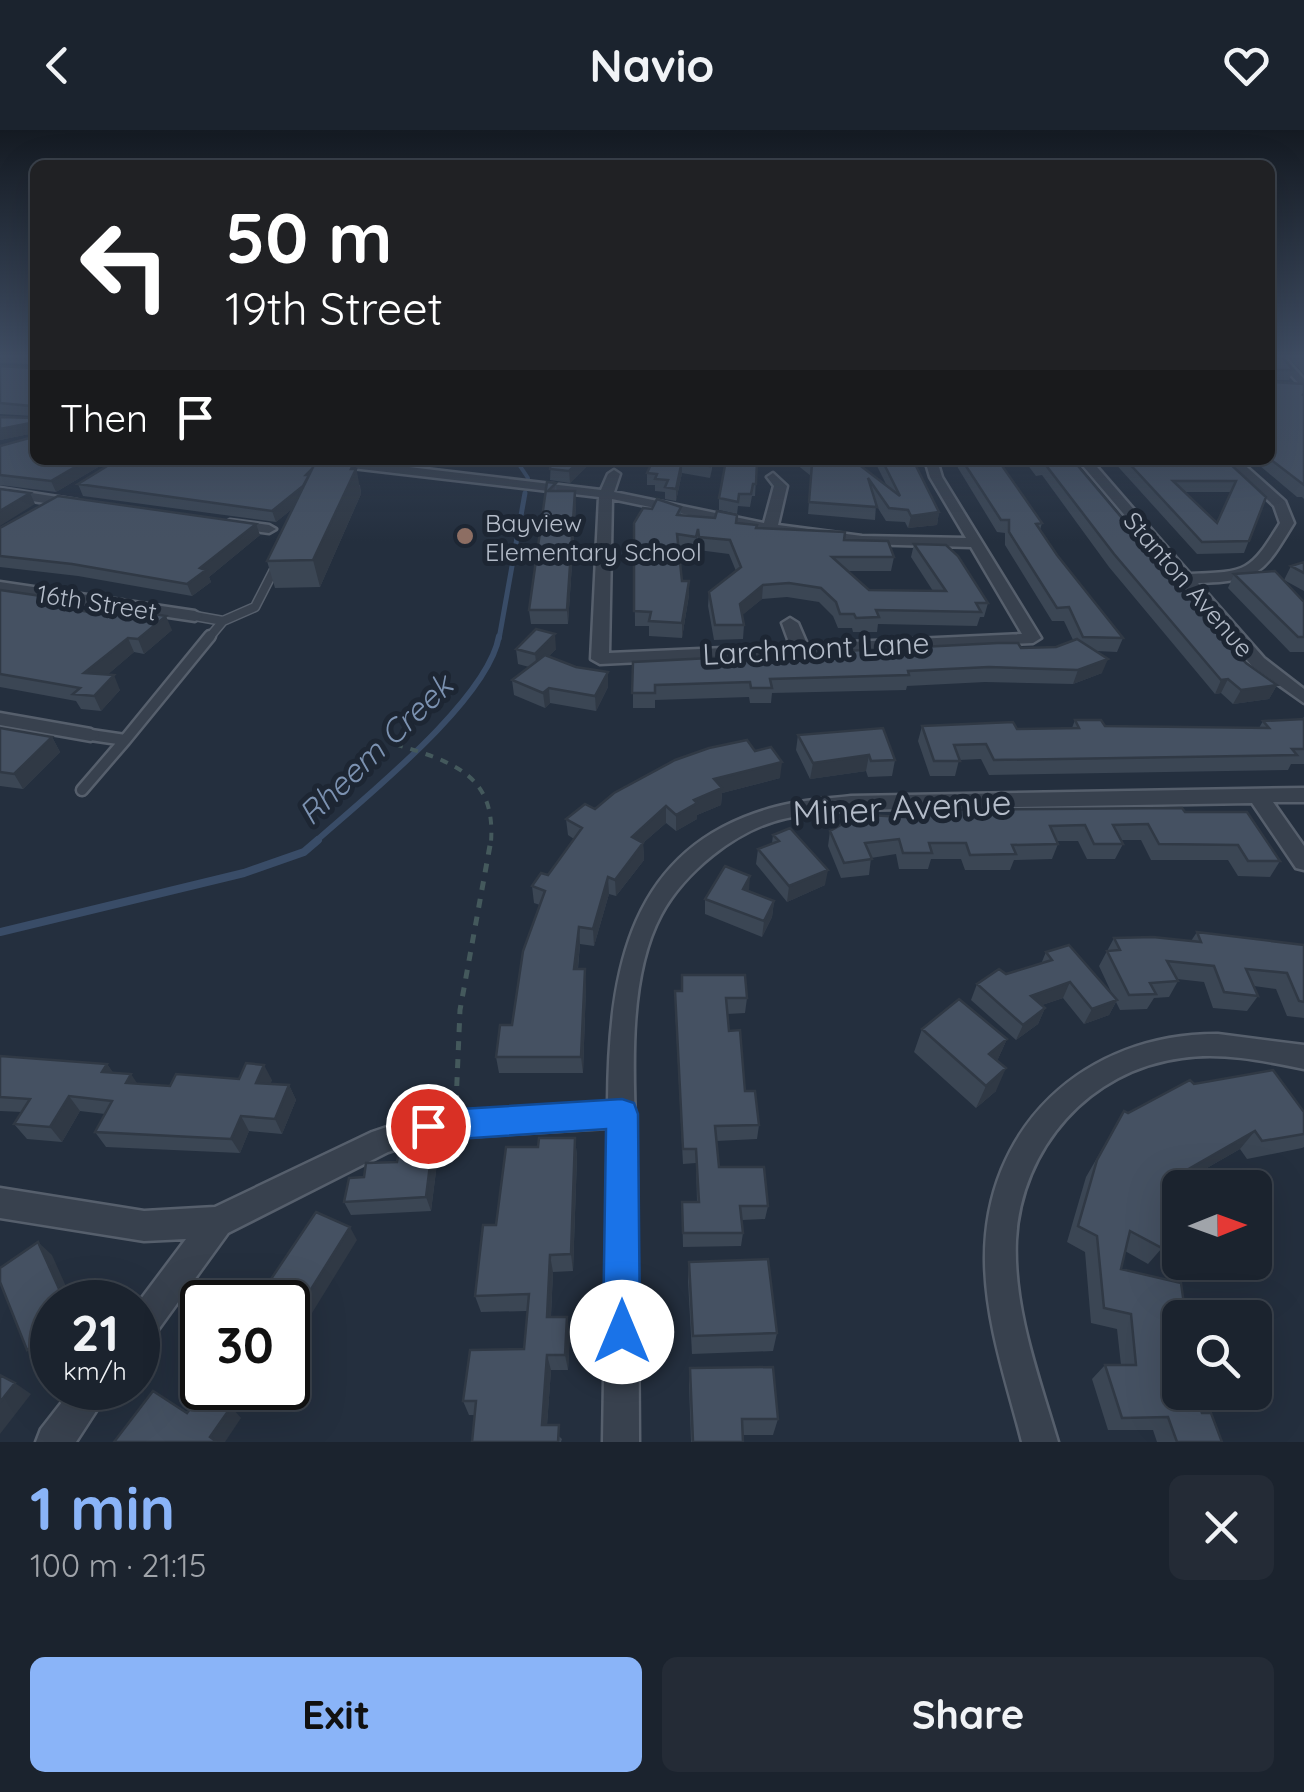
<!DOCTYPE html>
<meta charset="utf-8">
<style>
body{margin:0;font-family:Quicksand,sans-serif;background:#242b36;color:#f1f3f6;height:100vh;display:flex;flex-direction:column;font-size:38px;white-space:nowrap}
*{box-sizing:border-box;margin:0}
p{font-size:32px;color:#a0a4aa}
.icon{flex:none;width:55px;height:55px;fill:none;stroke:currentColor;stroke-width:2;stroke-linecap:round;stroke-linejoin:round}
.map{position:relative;height:1312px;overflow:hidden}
.details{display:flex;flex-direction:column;background:#1b232e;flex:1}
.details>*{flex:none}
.guide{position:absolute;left:30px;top:30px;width:1245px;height:305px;border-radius:15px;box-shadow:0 10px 40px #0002,0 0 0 2px #39404a;background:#202124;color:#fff;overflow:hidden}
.needle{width:65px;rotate:89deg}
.controls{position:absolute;left:1162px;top:1040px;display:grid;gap:20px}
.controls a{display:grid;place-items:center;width:110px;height:110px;border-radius:15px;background:#1b232e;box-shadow:0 10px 40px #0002,0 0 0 2px #39404a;font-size:50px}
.speed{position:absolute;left:30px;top:1150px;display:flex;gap:20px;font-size:50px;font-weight:700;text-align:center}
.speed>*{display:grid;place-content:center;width:130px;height:130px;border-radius:50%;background:#1b232e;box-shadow:0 10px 40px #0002,0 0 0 2px #39404a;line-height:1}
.speed small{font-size:25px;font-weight:400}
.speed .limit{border:5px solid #111;border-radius:15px;background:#fff;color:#111}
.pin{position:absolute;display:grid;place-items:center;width:85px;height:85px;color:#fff;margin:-42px;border:5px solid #fff;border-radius:50%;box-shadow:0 2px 10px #0007}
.me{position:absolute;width:110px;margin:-55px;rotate:0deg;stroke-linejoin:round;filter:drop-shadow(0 0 8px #0008)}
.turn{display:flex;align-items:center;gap:35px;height:210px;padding:0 30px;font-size:45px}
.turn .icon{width:130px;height:130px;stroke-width:2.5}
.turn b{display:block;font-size:70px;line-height:85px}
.then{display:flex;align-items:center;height:95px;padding:0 30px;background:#0003;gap:20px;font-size:38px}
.round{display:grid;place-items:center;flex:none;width:105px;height:105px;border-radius:15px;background:#242b36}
.headline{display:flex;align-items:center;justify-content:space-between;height:170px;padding:0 30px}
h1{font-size:60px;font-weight:800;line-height:75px;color:#8ab4f8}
.cta{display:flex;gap:20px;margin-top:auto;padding:20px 30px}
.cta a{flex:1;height:115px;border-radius:15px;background:#8ab4f8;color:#111;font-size:40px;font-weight:800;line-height:115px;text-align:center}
.cta a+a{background:#242b36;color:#f1f3f6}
header{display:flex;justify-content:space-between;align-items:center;height:130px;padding:0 30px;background:#1b232e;font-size:45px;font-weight:800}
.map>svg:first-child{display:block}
</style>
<header><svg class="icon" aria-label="back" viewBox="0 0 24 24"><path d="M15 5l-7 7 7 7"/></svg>Navio<svg class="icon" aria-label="heart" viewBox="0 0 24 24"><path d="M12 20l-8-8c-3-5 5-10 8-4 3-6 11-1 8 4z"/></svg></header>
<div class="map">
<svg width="1304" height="1312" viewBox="0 0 1304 1312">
<rect width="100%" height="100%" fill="#242f3e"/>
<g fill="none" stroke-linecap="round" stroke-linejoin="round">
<path stroke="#394c67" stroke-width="4" d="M516,330L528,348"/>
<path stroke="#394c67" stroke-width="5" d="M499,509L525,363"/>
<path stroke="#394c67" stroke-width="6" d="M315,712C364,668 488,570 499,506"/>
<path stroke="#394c67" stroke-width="8" d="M0,802L244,743L304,722L318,710"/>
<g stroke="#565f6c" stroke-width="11">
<path id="service-far1" d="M195,486L223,491
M208,509L223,491L255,477L276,436"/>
</g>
<g stroke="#565f6c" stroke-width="15">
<path id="service" d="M91,605L125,610L210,506
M82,660L125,610"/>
</g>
<g stroke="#565f6c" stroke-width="5">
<path id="minor" d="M1274,227H1284L1304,249V259Z
M312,330H350L601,360L608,344L614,340L620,344L614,362L764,393L774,356L767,347L773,343L787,356L778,395L862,406L966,408L930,347L925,330H937L942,347L1041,508L1033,513L600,534L591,529L599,367L318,334ZM612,369L770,402L862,414L971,417L1022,504L807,514L798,493L790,488L782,493L790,515L609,523Z
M1078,330H1091L1190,444C1247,442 1250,442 1280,393L1274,376L1226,330H1239L1285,371L1294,393C1263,444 1259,451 1198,453L1264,528L1304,559V573L1252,536L1182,453L1178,452L1177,447Z
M0,358L77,370L84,374L77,378L0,366Z
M230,390L269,395L276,399L269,403L225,397L223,394Z
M0,452L195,481L203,486L195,491L0,462Z
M0,583L91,599L100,605L91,611L0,595Z
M1304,658V672H1273L1304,716V740L1296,738L1252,673L851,680C829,683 805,684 783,689C736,700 684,742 661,785C622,858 636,974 637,1054C638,1140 639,1226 639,1312H603L608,998L428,1009L388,1022L228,1103L150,1211L138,1215V1173L186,1109L144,1111L0,1088V1058L144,1081L215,1077L372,1002L428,983L608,972C609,842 628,716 775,677C800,670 826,669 851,666Z
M1218,904L1304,915V939C1264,931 1223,922 1182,928C1089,940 1021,1018 1016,1110C1013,1179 1039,1247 1058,1312H1022C1007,1253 986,1194 985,1132C983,997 1085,903 1218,904Z
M73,1258H111L76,1312H36L41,1299Z"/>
</g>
<path stroke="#44595c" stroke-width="4" stroke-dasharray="8 8" stroke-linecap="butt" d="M395,614C451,632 496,643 491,712"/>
<path stroke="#44595c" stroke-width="5" stroke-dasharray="9 9" stroke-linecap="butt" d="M456,974L460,880L491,710"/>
<use href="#service-far1" stroke="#38414e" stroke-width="8"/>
<use href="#service" stroke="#38414e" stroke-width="10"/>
<use href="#minor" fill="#38414e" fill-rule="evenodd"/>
</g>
<path fill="#3b4654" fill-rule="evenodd" d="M0,227H35V330H110L56,362L0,355V316L33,307L34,303L0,310L33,288V286L0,284V236L31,238L32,234L0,233Z
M1270,227L1293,240L1289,250H1274V252L1304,254V369L1302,367H1297L1253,330H1270Z
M1288,227H1304V244Z
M421,330H495L487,337Z
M551,330H593L570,353L550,350Z
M634,330H712V339L710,348L682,343L676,371L665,369V362L655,361V355H647V343L650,336Z
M726,330H760L757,331L755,366H752L750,377L738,376L737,384L719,380V368Z
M791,330H853L887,356L874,330H913L939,382L937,395L908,398L905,392L886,391L876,375L875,390L808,384L811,346Z
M955,330H1073L1227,512L1246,533L1277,555L1269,569L1233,574L1221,563L1215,564L1109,437L1042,345L1036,346L1027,334H1000L1042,393L1040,400L1057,425L1123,508L1117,522L1096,521L1102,543L1073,554L985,552L907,556L906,560L772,563L771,573H750L749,567L655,570V578H633V532L1056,517L1073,510L1064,491H1052L1005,415V403L997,402L958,338Z
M1112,330H1226L1266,367L1244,423L1197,424ZM1185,362H1231L1217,393Z
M556,353L557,361L576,374L568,494H531L529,480Z
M78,354L360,355L361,364L320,457L275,458L267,431L292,379L276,392L83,366Z
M681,377V385L736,393L757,398L844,410L894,427L891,441H847L869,460L933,461L911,427L914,414L988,473L984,487H980L977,496L878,494L877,502H853L852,498H838L833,486L819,472L787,467L762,469L742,485L744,495L743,509L714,510L708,476L709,462L736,441L729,424L698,420L697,413L696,420L678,418L682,451L689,465L682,508L649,506V496H635L634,393L652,379Z
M0,398L260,405L209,447L211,452L192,466L78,446L0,437Z
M1304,432V461L1284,450L1291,436Z
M1234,444L1304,472V522H1290L1228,458Z
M0,460L55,468L60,477L172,500L144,524L134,522L107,545L120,560L101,581L81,579L76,571L0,557Z
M516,519H556L549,526L608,557L596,581L550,573L545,578L514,565L512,550L529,537L518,534Z
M1304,587V634H1291L1288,640L989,645L981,629L959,630L955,646H930L918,611L922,596L1017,599L1072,598L1075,590L1105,596L1259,598L1263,591L1302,589Z
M0,598L52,607L60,622L23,659L0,656Z
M798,605L895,630L892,646L868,647L866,641L810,649L796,620Z
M755,621L780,648L722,663L721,675L697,685V689L676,701L666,693L643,713L644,730L616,766L609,764L594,816L580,814L578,839L586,856L583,943H499L496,927L512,895L540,775L534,773L532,756L548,745L574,709L568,705L566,689Z
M916,680L1185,682L1280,731L1270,747L1238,746L1228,730H1151L1141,710H1121L1123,714L1115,729H1087L1078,711H1057L1058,714L1052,729L1014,730L1010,740H965L961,729H931L928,739H899L896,724L871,728L869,745L841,748L828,716L830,701L840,695L841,689L914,688Z
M773,705L825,755L787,772L756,734L758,719L772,713Z
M749,761L774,771L772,787L762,807L705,784V769Z
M1197,802L1304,815V888L1287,886L1276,859L1254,856L1258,866L1247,881L1213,878L1204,852L1177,849L1178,851L1169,867L1154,868L1147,879L1120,880L1116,872L1109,885L1084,894L1063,868L1042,875L1045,878L1038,894L1016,910L971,870L977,854L1041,834L1046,822L1113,866L1099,836L1114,808L1191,811Z
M682,845L747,868L745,883L727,884L729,901L745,961L759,995L757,1009L716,1011L719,1037L768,1076L765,1089L742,1090L743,1103L741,1116L683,1117L682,1072H697L696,1033L683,1034L675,877V861H681Z
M922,899L1007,909L997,931L996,961L976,978L914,922Z
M0,926L107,934L113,943L137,954L170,956L239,949L272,950L270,954L289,955L296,970L282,1004L249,1001L240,1023L106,1017L95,1002L105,984L80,981L62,1012L27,1009L14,994L22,982L0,981Z
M1194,954L1304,982V1017L1302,1018L1247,1029L1240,1019L1193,1046L1180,1058V1083L1169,1095L1167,1094L1162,1118L1148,1134L1125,1121L1121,1139L1180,1188V1262L1202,1283L1222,1312H1157L1153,1300H1108L1092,1249L1105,1235H1121L1117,1199L1091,1193L1085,1122L1067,1112L1086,1047L1124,981L1128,983Z
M575,1008L577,1027L573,1141L553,1142L551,1187L570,1203L568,1240H551L547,1295L562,1309L561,1312H472L475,1285H469L463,1271L524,1219L527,1181L481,1182L475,1166L496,1095L538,1017Z
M432,1019L437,1033L431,1081L351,1085L344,1072L364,1047Z
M689,1132L777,1203L773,1221L692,1224L688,1151Z
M202,1199V1235L187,1220Z
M690,1238L778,1289L773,1305H743V1312H691L689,1255Z"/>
<path fill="#303945" d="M30,293L34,303L0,310V299Z
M87,330H110L56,362L51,351Z
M321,330V356L276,392L272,381Z
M355,330L361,364L320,457L313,430Z
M486,330H495L487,337Z
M581,330H593L570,353L569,341Z
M682,331V343L676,371V359Z
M575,361L576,374L568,494L567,480Z
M30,363L35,374L0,396V381Z
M939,382L937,395L908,398L911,386Z
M256,394L260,405L209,447L211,452L192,466L187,454L200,438Z
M689,451V465L682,508V493Z
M763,455L762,469L739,488L740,474Z
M55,468L62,482L46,475Z
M166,486L172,500L144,524L138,509Z
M555,504L556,519L537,539L535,524Z
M128,508L134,522L92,558L84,543Z
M1108,529L1102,543L1073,554L1078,540Z
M608,542V557L596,581L595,566Z
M114,545L120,560L101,581L94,566Z
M1228,549L1221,563L1215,564L1221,550Z
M1277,555L1269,569L1233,574L1241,560Z
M549,558L550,573L545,578L543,563Z
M52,607L60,622L23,659L14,644Z
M869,625L866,641L810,649L813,633Z
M782,632L780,648L722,663L721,675L697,685V689L676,701V685L714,649Z
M666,676V693L643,713L644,730L616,766L615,750L632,707Z
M828,740L825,755L787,772L789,756Z
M750,746L749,761L743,759Z
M608,747L609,764L594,816L593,799Z
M774,771L772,787L762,807L764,791Z
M579,797L580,814L576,856L574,839Z
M585,839L586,856L583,943L581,927Z
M1070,852L1063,868L1024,881L1031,866Z
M1117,870L1109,885L1084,894L1092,879Z
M1045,878L1038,894L1016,910L1023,895Z
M1007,909L997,931L989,924Z
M107,934L118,949L102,942Z
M264,935L272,950L264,967L256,953Z
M1006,938L996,961L976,978L986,956Z
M131,944L141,959L126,953Z
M289,955L296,970L282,1004L275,989Z
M69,966L80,981L62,1012L50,997Z
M241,986L249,1001L240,1023L231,1009Z
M1255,1001L1240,1019L1172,1058L1185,1041Z
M575,1008L577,1027L573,1141L571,1124Z
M432,1019L437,1033L431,1081L426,1067Z
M350,1097L357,1110L288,1222V1196Z
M38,1112L52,1125L73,1172H65Z
M550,1125L553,1142L550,1203L547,1187Z
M567,1187L570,1203L568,1240L565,1225Z
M52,1202V1225L42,1232L27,1220Z
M288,1223L297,1235L288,1249Z
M547,1225L551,1240L546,1309L542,1295Z
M15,1253L31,1264L0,1304V1272Z
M233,1258H251L235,1281L241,1288L225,1312H215L210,1307L223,1272Z"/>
<path fill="#455162" stroke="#303945" stroke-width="2.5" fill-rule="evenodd" d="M33,227H35V330H87L51,351L0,345V316L33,307L34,296L30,293L0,299V287L33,288L31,276L0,273V236L31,238L35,228Z
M1270,227H1282L1293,240H1272L1274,252L1304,254V265L1302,264L1304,266V355L1270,329Z
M117,330H321L316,331L312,339L306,345H309L303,356L272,381L78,354Z
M355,330L351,339H356L313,430L267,431L316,331Z
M551,330H581L569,341L550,339Z
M653,330H712L710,336L682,331L676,359L665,357L668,350L655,349L657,344L647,343Z
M726,330H757L756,354H753L751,364H739L738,372L719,368Z
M807,330H853L900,366L882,330H913L939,382L911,386L908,380L889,378L868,348L877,377L809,372L812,334Z
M962,330H998L1042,393L1036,394L1057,425L1123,508L1083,507L1069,477L1057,478L1009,402V390H1001Z
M1037,330H1073L1227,512L1246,533L1277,555L1241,560L1228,549L1221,550L1114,424L1045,334H1040Z
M1126,330H1226L1266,367L1249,411L1202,412ZM1173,351H1236L1217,393Z
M547,352L556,353L548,361H575L567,480H529Z
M0,359L30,363L0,381Z
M58,366L256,394L200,438L206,440L187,454L72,434L0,426V398Z
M657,369L681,377L677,385L715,388L717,381L737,385L736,393L757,395L756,398L845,402L844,410L888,411L894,427H832L869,460L946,461L914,414L946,415L958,426L988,473H976L981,482L876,480L879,487L856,488L854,484H840L836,472L821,458L789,453L763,455L740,474L744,495H715L709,462L741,437L730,410L699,407L698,399L696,407L677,404L682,451H689L682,493L649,491L651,482L634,481V393L643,378L652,379Z
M1304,432V443L1291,436Z
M1275,441L1304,472V507H1298L1234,444Z
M0,460L55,468L46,475L89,482L98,475L166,486L138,509L128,508L84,543L114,545L94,566L73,564L80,558L0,544Z
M536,499L555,504L535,524L516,519Z
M1077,509L1108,529L1078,540L989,537L908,541L909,545L770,549L772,558H751L750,552L655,555V563H632L633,532L998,513H1018L1021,518L1056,517Z
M545,525L576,537L608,542L595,566L549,558L543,563L512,550Z
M1304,589V619H1292L1297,625L994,630L986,614L954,615L960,631H934L922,596L1013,592L1017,599L1079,598L1075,590H1101L1105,596L1269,598L1263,591Z
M0,598L52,607L14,644L0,642Z
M883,598L895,630L871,631L869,625L813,633L798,605Z
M747,610L755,621L771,617L782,632L714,649L722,658L694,670L697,673L676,685L666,676L632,707L643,713L615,750L608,747L593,799L579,797L574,839H585L581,927H496L500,895H512L523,821L545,761L532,756L541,743L548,745L582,698L566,689L585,674L595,679L614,663L675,630L709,618Z
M1182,678L1185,682H1247L1280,731H1248L1238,715L1159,714L1148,694L1113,695L1123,714H1094L1085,695L1050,696L1058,714L1012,715L1016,724L970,725L966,713H929L932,723H903L899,709L865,713L872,729L844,733L830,701L844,693L841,689L869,685L918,688L916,680Z
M790,698L828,740L789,756L758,719L779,711L773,705Z
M725,736L750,746L743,759L774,771L764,791L705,769Z
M1197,802L1304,815V872L1299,871L1287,843L1246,839L1258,866L1224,862L1214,836L1167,831L1178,851L1150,853L1156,864L1129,865L1107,821L1120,820L1114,808L1153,807L1201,812Z
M1069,815L1117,870L1092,879L1070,852L1031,866L1045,878L1023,895L977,854L999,839L1006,844L1052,830L1046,822Z
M682,845H745L747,868H726L729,901L740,900L745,961H755L759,995L715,996L719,1037H764L768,1076H740L743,1103H683L682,1072H699L696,1019H683L675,861H682Z
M959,869L1007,909L989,924L1006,938L986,956L922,899Z
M0,926L107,934L102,942L131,944L126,953L170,956L176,944L239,949L246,933L264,935L256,953L289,955L275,989L241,986L231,1009L95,1002L112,971L69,966L50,997L14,994L30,969L0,967Z
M1273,940L1304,982V1004L1262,1011L1255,1001L1185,1041L1197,1049L1193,1058H1180V1077L1172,1072L1162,1118L1130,1101L1121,1139L1181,1153L1186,1188H1180V1221H1178L1180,1227V1262H1194L1202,1283H1211L1222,1312H1177L1168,1287L1122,1288L1105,1235H1136L1131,1184L1104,1178L1097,1106L1078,1096L1097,1030L1124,981L1128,983L1190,950L1194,954Z
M539,1008H575L571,1124L550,1125L547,1187H567L565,1225H547L542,1295H559L558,1312H472L476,1271H463L470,1220L524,1219L529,1164L475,1166L483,1095H496L506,1017H538Z
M432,1019L426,1067L344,1072L349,1048L364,1047L366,1033L397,1032L399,1021Z
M316,1082L350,1097L288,1196V1172H268L275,1163L265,1158Z
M38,1112L65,1172H52V1202L27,1220L0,1152V1138Z
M768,1129L777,1203L693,1206L689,1132Z
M202,1199V1230L187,1220Z
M773,1237L778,1289H742L743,1312H693L690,1238Z
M0,1245L15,1253L0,1272Z
M205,1258H233L223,1272L231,1277L210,1307L217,1312H114L153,1261L187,1283Z"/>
<linearGradient id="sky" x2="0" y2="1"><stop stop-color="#141a22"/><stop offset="0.55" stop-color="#3f4d63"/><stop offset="1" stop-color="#3f4d63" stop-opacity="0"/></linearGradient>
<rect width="1304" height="411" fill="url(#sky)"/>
<path fill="#1a73e8" stroke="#114b97" stroke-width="2.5" d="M622,969L634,973L638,984L640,1202L635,1216L622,1221L609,1216L603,1202L606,999L428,1011L417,1006L412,996L417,985L428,981Z"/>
<circle fill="#8d6e63" stroke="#1d2633" stroke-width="4" cx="465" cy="406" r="10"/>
<g text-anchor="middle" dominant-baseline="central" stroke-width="10" stroke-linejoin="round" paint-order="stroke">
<g font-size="25" fill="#b4bcc9" stroke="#1d2633" text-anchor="start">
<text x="485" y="392">Bayview<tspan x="485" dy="29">Elementary School</tspan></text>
</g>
<g font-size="25" fill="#b4bcc9" stroke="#1d2633">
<text transform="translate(1189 454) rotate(49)">Stanton Avenue</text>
<text transform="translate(97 472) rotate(9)">16th Street</text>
</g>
<g font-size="30" fill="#b4bcc9" stroke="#1d2633">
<text transform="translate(816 518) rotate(-3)">Larchmont Lane</text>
</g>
<g font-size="32" font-style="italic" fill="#7c92b1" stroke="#1d2633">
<text transform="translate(375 619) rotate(-44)">Rheem Creek</text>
</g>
<g font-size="35" fill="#b4bcc9" stroke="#1d2633">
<text transform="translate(902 677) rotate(-3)">Miner Avenue</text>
</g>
</g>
</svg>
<div class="controls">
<a><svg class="needle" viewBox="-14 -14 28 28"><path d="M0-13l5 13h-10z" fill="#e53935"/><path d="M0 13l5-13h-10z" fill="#a0a4aa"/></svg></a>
<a><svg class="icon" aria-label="search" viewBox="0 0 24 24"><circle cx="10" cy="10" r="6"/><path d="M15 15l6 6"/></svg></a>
</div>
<div class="speed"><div>21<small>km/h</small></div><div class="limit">30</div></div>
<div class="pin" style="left:428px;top:996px;background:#d93025"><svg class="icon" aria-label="arrive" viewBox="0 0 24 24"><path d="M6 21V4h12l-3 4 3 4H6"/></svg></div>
<svg class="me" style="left:622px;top:1202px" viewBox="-20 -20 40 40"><circle r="19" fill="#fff"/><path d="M0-13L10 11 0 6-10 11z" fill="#1a73e8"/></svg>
<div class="guide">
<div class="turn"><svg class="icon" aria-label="left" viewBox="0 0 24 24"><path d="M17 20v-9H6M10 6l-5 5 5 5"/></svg><div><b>50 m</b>19th Street</div></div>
<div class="then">Then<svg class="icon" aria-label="arrive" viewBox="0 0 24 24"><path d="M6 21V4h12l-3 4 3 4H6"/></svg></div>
</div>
</div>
<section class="details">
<div class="headline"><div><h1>1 min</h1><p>100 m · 21:15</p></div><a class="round"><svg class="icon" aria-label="close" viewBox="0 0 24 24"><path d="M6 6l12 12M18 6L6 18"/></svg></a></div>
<div class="cta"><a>Exit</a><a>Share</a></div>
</section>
